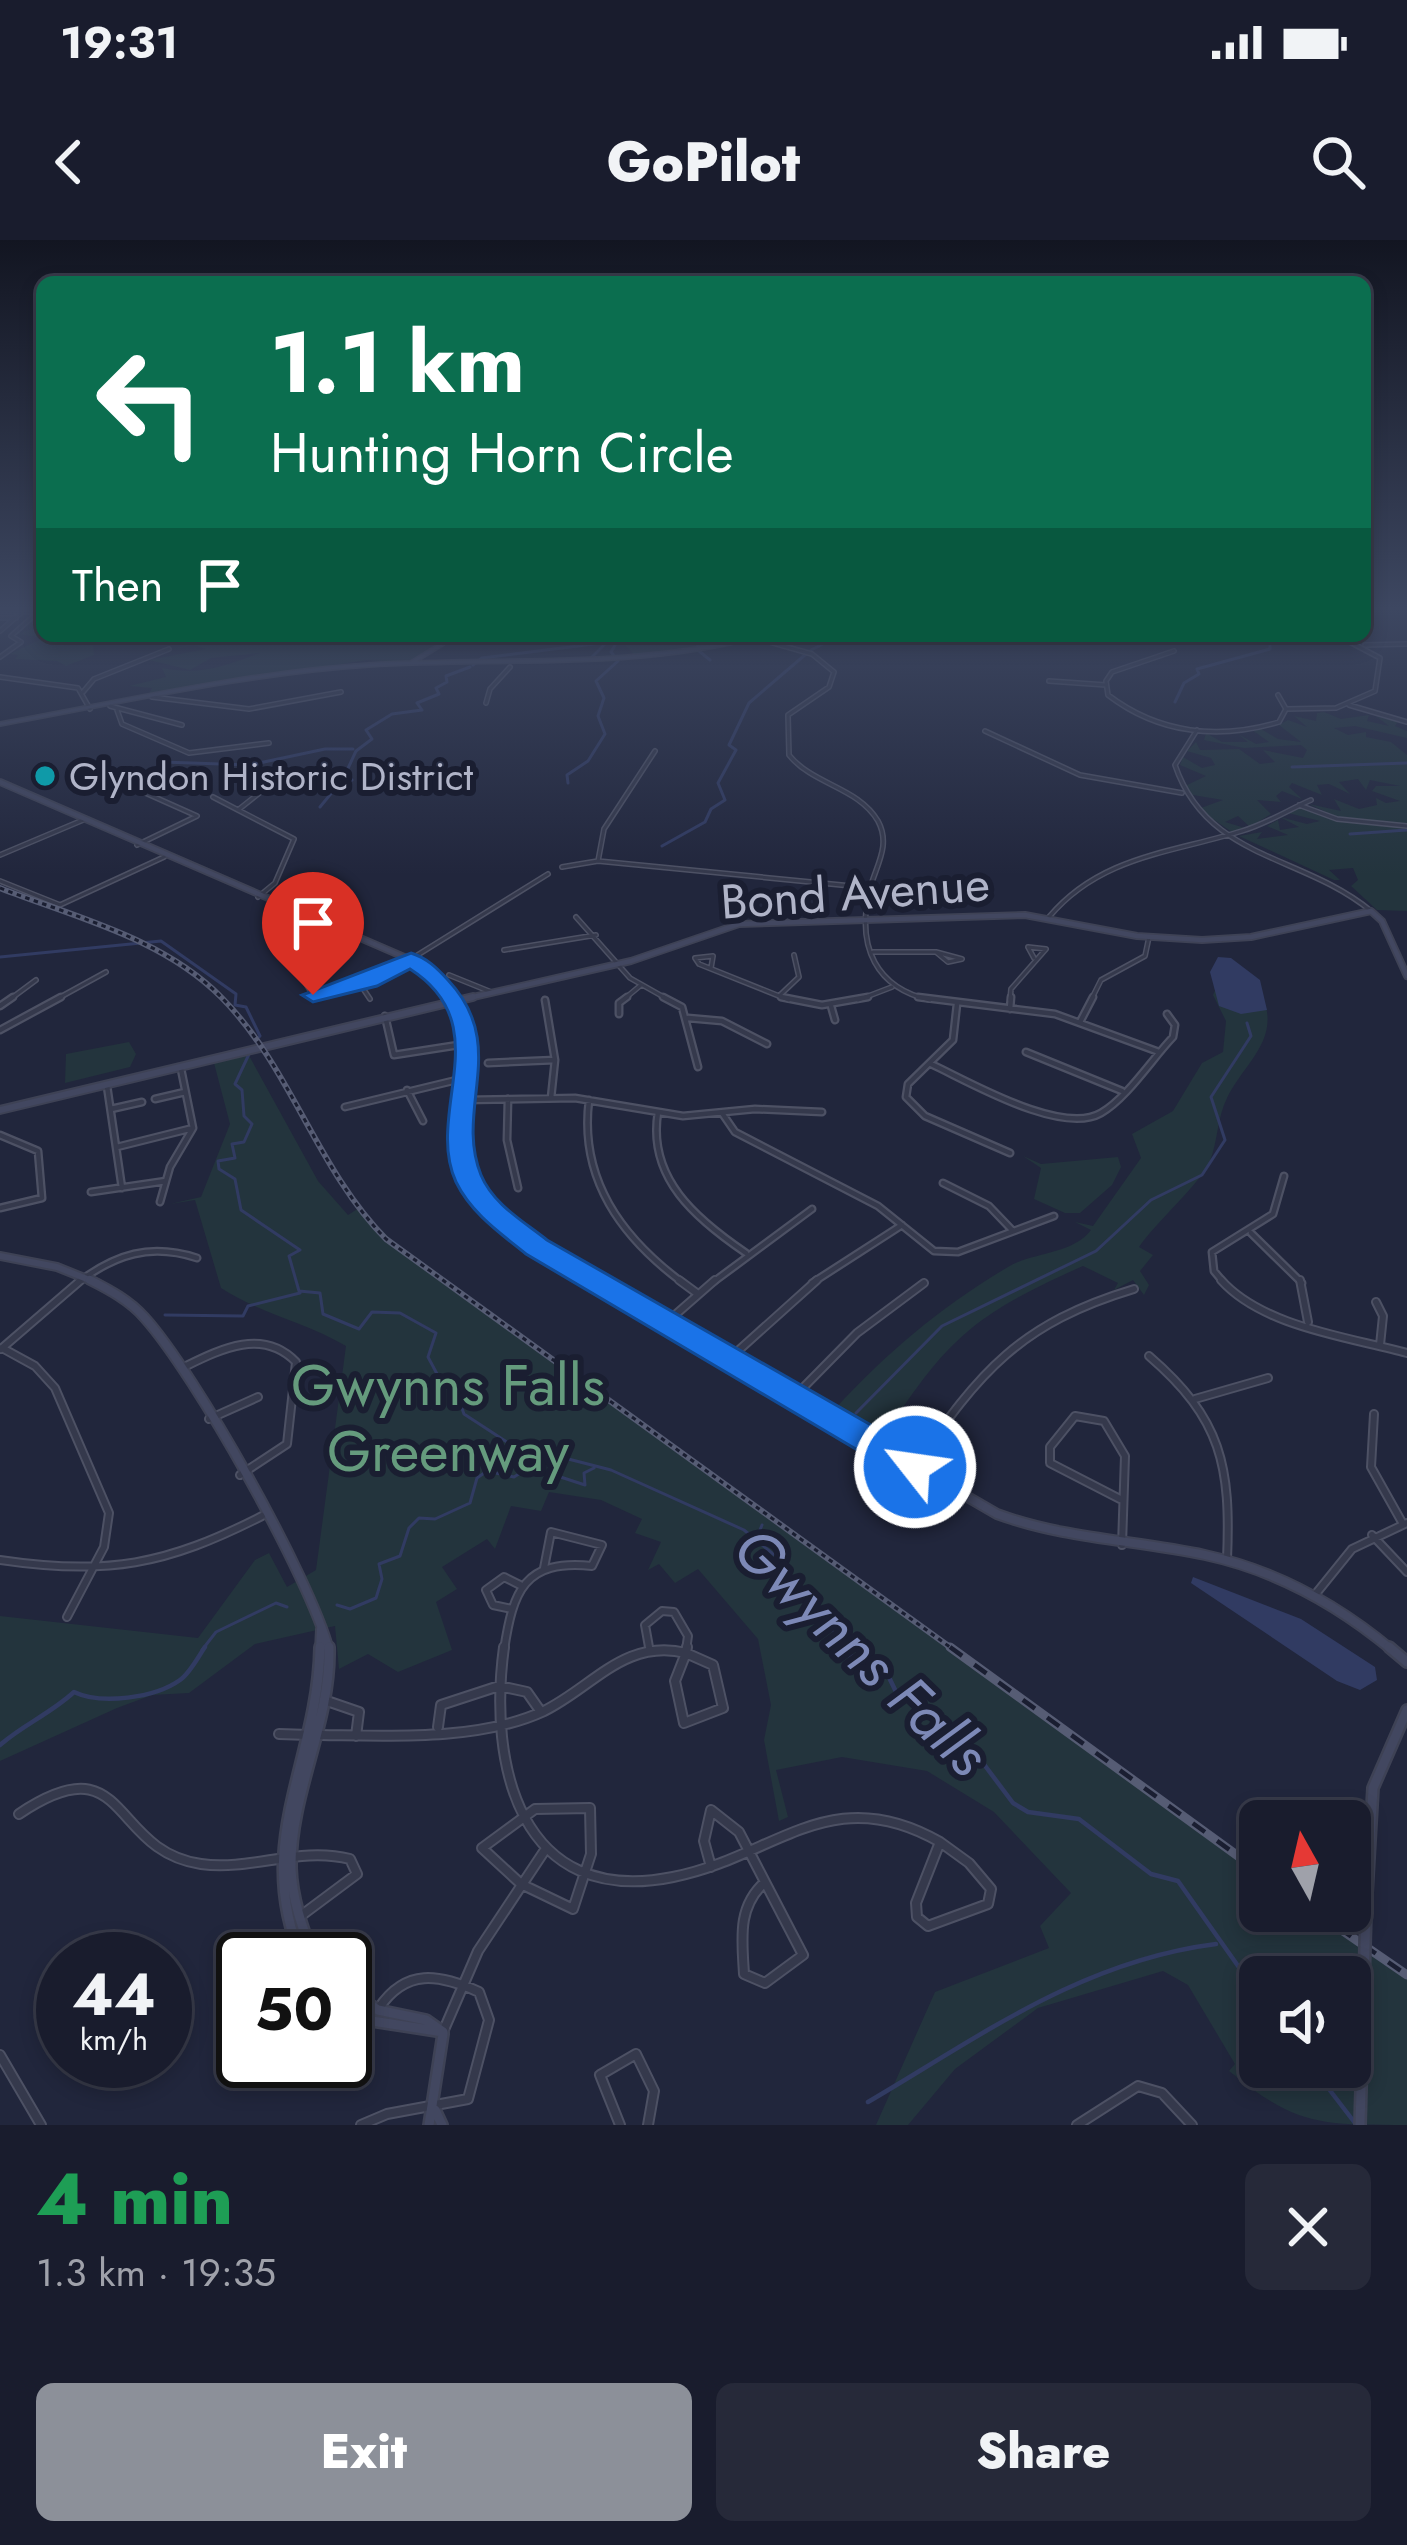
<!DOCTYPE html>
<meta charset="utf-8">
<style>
body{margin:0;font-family:Jost,sans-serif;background:#262939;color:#f1f3f6;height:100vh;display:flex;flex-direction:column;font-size:45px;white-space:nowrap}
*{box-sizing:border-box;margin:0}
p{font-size:39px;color:#9fa1aa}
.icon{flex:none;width:66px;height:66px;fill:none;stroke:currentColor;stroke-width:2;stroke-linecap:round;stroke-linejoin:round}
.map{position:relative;height:1885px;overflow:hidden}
.panel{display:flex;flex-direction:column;background:#191c2d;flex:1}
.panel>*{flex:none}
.guide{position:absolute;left:36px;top:36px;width:1335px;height:366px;border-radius:18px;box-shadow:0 6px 18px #0003,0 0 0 3px #373a49;background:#0b6e4f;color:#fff;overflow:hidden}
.needle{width:78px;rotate:352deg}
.tools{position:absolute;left:1239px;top:1560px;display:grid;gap:24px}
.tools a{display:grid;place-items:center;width:132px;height:132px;border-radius:18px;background:#191c2d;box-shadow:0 6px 18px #0003,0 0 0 3px #373a49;font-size:60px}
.speed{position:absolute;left:36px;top:1692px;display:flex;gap:24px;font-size:60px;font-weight:700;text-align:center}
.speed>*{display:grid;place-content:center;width:156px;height:156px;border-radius:50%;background:#191c2d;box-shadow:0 6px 18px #0003,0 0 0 3px #373a49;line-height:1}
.speed small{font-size:30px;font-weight:400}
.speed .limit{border:6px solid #111;border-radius:18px;background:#fff;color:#111}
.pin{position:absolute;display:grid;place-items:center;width:102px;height:102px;color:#fff;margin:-123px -51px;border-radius:50% 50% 50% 0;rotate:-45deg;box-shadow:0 0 12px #0007}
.pin .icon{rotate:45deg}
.me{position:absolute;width:132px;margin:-66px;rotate:300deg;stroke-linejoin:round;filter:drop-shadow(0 0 9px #0008)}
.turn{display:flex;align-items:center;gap:42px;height:252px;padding:0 36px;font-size:54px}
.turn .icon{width:156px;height:156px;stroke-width:2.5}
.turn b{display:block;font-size:84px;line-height:102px}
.then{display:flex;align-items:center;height:114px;padding:0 36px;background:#0003;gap:24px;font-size:45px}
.round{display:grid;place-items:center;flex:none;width:126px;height:126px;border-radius:18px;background:#262939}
.headline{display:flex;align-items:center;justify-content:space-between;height:204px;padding:0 36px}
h1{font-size:72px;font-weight:800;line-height:90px;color:#1e9e55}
.action{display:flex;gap:24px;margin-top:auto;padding:24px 36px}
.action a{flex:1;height:138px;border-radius:18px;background:#8c9099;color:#fff;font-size:48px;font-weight:800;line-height:138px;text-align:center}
.action a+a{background:#262939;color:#f1f3f6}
.status{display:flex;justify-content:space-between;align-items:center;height:84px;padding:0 60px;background:#191c2d;direction:ltr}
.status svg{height:33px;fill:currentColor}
header{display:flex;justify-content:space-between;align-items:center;height:156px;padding:0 36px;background:#191c2d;font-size:54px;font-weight:800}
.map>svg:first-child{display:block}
</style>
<div class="status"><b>19:31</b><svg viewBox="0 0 49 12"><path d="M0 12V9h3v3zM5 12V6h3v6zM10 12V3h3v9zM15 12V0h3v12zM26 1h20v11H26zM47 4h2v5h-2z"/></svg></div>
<header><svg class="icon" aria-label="back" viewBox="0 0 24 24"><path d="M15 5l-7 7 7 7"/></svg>GoPilot<svg class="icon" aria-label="search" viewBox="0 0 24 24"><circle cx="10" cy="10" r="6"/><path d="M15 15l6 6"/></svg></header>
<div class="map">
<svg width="1407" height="1885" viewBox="0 0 1407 1885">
<rect width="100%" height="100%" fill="#21263c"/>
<path fill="#23343d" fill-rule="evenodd" d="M41,371H42V396H110L93,405L94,415L66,426L57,421L15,419L18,415L10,414L43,398L18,394L38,387L32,384Z
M253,396H452L407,422L366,420L148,456L152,448L129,446L166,437L162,428C202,436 225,425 260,413L211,418L190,430L149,420L206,409L193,405L170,410L205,400L246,402Z
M617,396H756L636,417Z
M1324,472L1341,479L1369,475L1367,481L1389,486L1377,477L1398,481L1395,486L1407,491V498L1355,486L1334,488L1348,495L1366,492V497L1391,502L1407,515V585L1339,578L1309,564L1341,571L1334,559L1359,569L1377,565L1376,558L1386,563L1400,561L1372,551L1376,546H1400L1370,540L1366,550L1358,539L1339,542L1350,554L1329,544L1317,545L1322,555L1292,543L1289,547L1302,559L1282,551L1276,556L1281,562L1257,560L1271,574L1250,587L1238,576L1225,582L1245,588L1232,592L1198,569L1223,560L1187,554L1183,547L1206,536L1180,525L1183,517L1202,528L1215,525L1211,518L1187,511L1196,502L1200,510L1239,509L1260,524L1275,522L1263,510L1303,518L1307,510L1301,505L1244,508L1204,500L1206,493L1222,502H1248L1238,494L1256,504L1269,502L1252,490L1261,489L1278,499L1301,502L1279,485L1288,480L1307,487L1294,476L1316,481L1317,473Z
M1301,568L1327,578L1407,588V671L1377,670L1351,646L1358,640L1353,628L1329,630L1340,640H1334L1239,596L1262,592L1257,599L1288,595L1267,586L1278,580L1280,590L1299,587L1280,577L1307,584L1320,581L1288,573Z
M1220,739L1260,751C1284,798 1245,821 1227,858C1217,878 1218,901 1210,921C1201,943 1157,981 1139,1007L1153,1015L1140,1031L1149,1045L1144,1055L1133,1040L1114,1050L1118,1043L1083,1026C975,1074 947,1098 883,1198L835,1169C886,1113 942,1066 1008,1027C1032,1012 1072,1015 1091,990L1075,982L1093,986L1141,918L1132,894L1173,871L1202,823L1223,812L1226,781L1213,755Z
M129,802L136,814L130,827L65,843L66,814Z
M247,812L318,941L348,975L359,968L395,1003L569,1128L566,1132L1260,1632V1671H1314L1407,1736V1885C1316,1885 1296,1885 1229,1831L1235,1824L1188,1745L1163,1731L1038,1768L955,1829L908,1885H876L935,1752L1049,1708L1040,1686L1071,1653L994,1572L927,1531L842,1517L776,1530L788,1577L779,1581L764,1500L771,1465L758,1399L698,1329L675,1343L659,1324L648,1330L661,1302L635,1293L642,1279L601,1260L549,1252L541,1271L511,1266L495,1309L487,1299L442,1327L457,1349L436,1362L452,1410L398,1432L368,1414L339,1429L335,1386L255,1404L189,1453L152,1455L117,1468L0,1521V1376L198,1398L255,1320L269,1313L287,1347L316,1330L346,1106C306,1082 261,1074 221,1048L195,960L170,964L201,957L230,884L214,823ZM1260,1737H1350V1827H1260Z
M1023,916L1041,924L1118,917L1121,927L1112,945L1080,973H1065L1034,959L1041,928Z"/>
<path fill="#313b62" d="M1218,717L1231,718L1260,740L1267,770L1241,774L1219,766L1210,732Z
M1193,1337L1301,1379L1375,1427L1377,1440L1360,1450L1337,1441L1191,1343Z"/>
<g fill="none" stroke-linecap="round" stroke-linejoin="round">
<path stroke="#313b62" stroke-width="3" d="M697,407L702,396
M811,410L839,396
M699,411L710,420
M592,417L606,403
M616,418L611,412L618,400
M473,425L482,418L658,396
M1175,462L1184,443L1199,434L1197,429L1270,409V396
M162,522L250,525L325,509H353
M1292,527L1407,523
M568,543L567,535L588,521L605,494L598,476L604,458L596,441L618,421
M320,567L338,545L352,540L344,537L356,511L372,499L366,490L392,474L422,470L417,463L439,454L436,448L447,442L446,436L470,427
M1350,594L1407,590
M662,606L705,582L711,569L725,560L718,543L736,510L729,505L749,463L806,414
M0,717L161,701L236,754L235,765L246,767L260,796L255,800
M250,812L235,844L242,850L244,876L252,884L244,902L232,904L235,918L218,921L219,929L235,939L241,970L300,1010L289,1016L299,1051L320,1053L323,1074L359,1089L372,1072L400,1073L436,1093L428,1117L444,1147L456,1152L464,1174L510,1204L611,1230L744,1290L784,1323L798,1352L810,1359L846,1410
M165,1075L243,1076L248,1066L300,1053
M856,1173L942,1086L1096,1011L1151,960L1202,935L1225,900L1211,857L1251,796L1247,783
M756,1300L762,1285
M337,1365L350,1369L376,1358L382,1339L379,1324L400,1316L409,1288L419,1278L435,1279L470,1263L477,1238L487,1231L514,1237L530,1227L585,1245L584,1233L594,1228
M202,1410L216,1392L276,1363L287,1367"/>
<path stroke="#313b62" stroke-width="4.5" d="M844,1407L850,1416L883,1425L899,1458L912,1461L983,1523L1013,1563L1028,1572L1079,1579L1151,1634L1178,1641L1260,1757
M0,1505C24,1484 50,1474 74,1452C101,1465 155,1458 180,1440C190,1433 198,1417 205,1407
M1312,1827L1355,1883
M868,1862C982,1795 1082,1721 1216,1704"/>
<g stroke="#4d5164" stroke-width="6">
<path id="street-far3" d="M0,371L38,372
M0,378H16
M0,391L23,371
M755,398L812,414L834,432L829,447L788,475L789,515C813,545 858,547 878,581C892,607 874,628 869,653C857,707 876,748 930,760
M1365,405L1407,404
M1174,411L1112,432L1106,441L1108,455C1159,494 1219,500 1279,482L1286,469L1278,455
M0,417L21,402L11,396L38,372
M0,437L78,448L90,469
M1049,441L1106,445
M83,452L94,439L169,409
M152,457L249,469L341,452
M486,463L490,449L510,427
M1349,465L1407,482
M110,466L182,485
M1286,469L1336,468L1375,451L1380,418L1346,400
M117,470L122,484L189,513L269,503
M1197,490L1175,525C1207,620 1302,614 1371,671
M985,491L1080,535L1182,553
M132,547L197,576L137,605
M213,557L294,599L275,643L258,657
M1299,565L1337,579L1407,586
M238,570L272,543
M0,615L83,580
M598,621L604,589L655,511
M562,627L598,621L872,648
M0,641L60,665L164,617
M576,677L630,738L669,760
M1049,677C1100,616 1171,613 1242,591C1266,584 1288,570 1311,560
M345,694L289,717L313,755L387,734L548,634
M504,710L596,695
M873,712H936
M936,712L962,719L948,722Z
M711,728L713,716L695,718L699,724L789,760
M449,735L491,752
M360,744L370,759
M779,756L799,737L794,715
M9,760L36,740
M55,760L106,732
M623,760L641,745
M858,760L892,747
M1010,760L1011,749L1046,709L1028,707L1034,718
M1091,760L1101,740L1145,716L1149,697"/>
</g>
<g stroke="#4d5164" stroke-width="9">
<path id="street-far2" d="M663,757L682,767L698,827
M781,757L822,765L868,757
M918,757L1055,774L1159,812
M545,760L555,820L551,858
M957,764L953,800L908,844L906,857L925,876L1010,913
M0,766L13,757
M831,766L835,780
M1010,769L1011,757
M619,774V763L627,757
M385,776L394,815L465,804
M688,778L722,781L767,804
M1080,782L1093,757
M0,790L61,757
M1026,812L1122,851
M488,823L555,820
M931,824C968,841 1061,896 1101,873C1127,858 1152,819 1173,797L1175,785L1167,774
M107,846L122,948
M407,850L423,881
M155,859L185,852
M508,859L507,900L518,948
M464,860L575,858L683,876L755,869L822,872
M589,860C579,939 621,997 683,1043
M345,867L469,837
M111,869L142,862
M658,872C647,938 696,979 746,1013
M722,873L735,892L878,966L934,1011L958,1012L1054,976
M0,895L38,911L42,958L0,968
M117,907L193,888
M943,943L989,966L1013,991
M91,952L166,941
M160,962L170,927L193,888L181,829
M1251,993L1302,1043
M77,1043C116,1014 150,1003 197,1018
M712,1043L812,969
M812,1043L902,985
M1224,1043L1214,1031L1212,1012L1273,974L1284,936"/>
</g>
<g stroke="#4d5164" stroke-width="10">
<path id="street-far1" d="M679,1040L698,1054
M1221,1040C1263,1087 1349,1097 1407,1113
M1300,1040L1308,1082
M1376,1062L1383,1076L1380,1105
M667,1082L715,1040
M2,1108L35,1126L55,1148L109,1273L104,1307L67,1377
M1,1109L81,1040
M1149,1116C1222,1179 1231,1226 1227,1320
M729,1119L817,1040
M182,1128C219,1110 262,1087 296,1122L287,1204L240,1235
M794,1157L857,1093L924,1043
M1195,1159L1268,1138
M1374,1174L1371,1227L1403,1284
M209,1179L258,1157
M915,1227C979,1131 1021,1083 1134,1049
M1120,1259L1050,1223V1207L1075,1176L1104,1181L1125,1216L1122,1305
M1372,1295L1407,1332
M0,1320C107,1336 166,1325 262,1276
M1314,1356L1352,1309L1407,1283
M512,1369L493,1365L486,1350L504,1337L520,1345
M649,1407L645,1385L662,1371L674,1372L688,1396L686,1410
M504,1410C513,1351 524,1319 592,1326L602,1305L551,1292L544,1328
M649,1410H669"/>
</g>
<g stroke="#4d5164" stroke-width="12">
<path id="street" d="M504,1407C488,1524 519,1668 673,1637C775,1617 830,1539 940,1602
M686,1413L713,1425L723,1468L684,1483L675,1441Z
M686,1413L687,1407
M327,1461L359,1472L356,1496
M438,1487L441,1465L499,1446L527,1452L541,1472
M279,1494L309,1495
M321,1495C391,1496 479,1501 544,1471C593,1447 625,1398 686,1413
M590,1568L591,1614L573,1669L521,1644L482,1608L535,1569Z
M19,1574C129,1500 109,1611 201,1624C252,1631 299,1606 350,1619L357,1634L302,1675
M940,1602L969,1623L991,1649L988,1664L928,1686L917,1677L916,1663Z
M711,1627L704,1601L711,1570L739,1592L765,1642
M765,1642L803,1715L765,1743L744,1734C742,1699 737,1667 765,1642Z
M226,1782L243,1779
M443,1792L478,1711L545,1610
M0,1815L41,1885
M361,1885L387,1874L468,1859L489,1780L479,1752C439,1734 406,1728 379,1768
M620,1885L600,1835L636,1814L654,1851L648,1885
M1077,1885L1138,1846L1162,1853L1192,1885"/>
</g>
<g stroke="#3e4255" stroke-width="6">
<path id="secondary-far4" d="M411,423L455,396
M0,484C122,462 245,433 369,425C501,417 630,430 759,396"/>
</g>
<g stroke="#3e4255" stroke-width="8">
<path id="secondary-far3" d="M0,542L411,720L452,760
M460,760L631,721L739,684L1025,675L1137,696L1202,700L1251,697L1371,671L1382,681L1407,736"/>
</g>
<g stroke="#3e4255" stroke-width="10">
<path id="secondary-far2" d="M450,757C476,796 470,831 461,874C444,963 534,1006 598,1043
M0,870L473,757
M0,1016L57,1027L97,1043"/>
</g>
<g stroke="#3e4255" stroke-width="12">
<path id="secondary-far1" d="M90,1040C110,1050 130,1061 144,1077C195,1133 310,1338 329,1410
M593,1040L997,1274C1065,1299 1135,1300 1205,1315C1275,1330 1338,1365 1392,1410
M320,1410L321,1389"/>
</g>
<g stroke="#3e4255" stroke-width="14">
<path id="secondary" d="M1389,1407L1407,1422
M1366,1670L1373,1548L1407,1470
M302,1719C252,1603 318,1522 320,1407
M314,1719C303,1689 292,1660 291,1628C290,1552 331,1484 329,1407
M345,1748L378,1770L426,1780L443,1792
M345,1766L372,1781L443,1792
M435,1870L442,1885
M429,1885L443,1794"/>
</g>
<use href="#street-far3" stroke="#35394c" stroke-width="3"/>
<use href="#street-far2" stroke="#35394c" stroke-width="4.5"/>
<use href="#street-far1" stroke="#35394c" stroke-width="6"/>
<use href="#street" stroke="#35394c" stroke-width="8"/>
<use href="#secondary-far4" stroke="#424760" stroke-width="3"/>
<use href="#secondary-far3" stroke="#424760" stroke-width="4.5"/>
<use href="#secondary-far2" stroke="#424760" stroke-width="6"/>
<use href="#secondary-far1" stroke="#424760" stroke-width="8"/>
<use href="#secondary" stroke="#424760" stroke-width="9"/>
<g stroke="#565c74" stroke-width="6">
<path id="rail-far1" d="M0,648C74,677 163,698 221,757C291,827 316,928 386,999L954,1410"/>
</g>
<g stroke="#565c74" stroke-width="9">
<path id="rail" d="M950,1407L1260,1632
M1314,1671L1407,1735"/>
</g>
<use href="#rail-far1" stroke="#1a1e31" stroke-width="3" stroke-dasharray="4.5" stroke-linecap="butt"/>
<use href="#rail" stroke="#1a1e31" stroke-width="4.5" stroke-dasharray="15" stroke-linecap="butt"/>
<g stroke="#3e4255" stroke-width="14" stroke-linecap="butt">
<path id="secondary-bridge" d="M1360,1885L1366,1670"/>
</g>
<use href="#secondary-bridge" stroke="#424760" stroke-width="9"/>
</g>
<linearGradient id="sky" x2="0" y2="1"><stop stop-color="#121521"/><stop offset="0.58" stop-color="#3d4761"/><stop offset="1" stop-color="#3d4761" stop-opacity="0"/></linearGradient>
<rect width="1407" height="635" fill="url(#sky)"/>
<path fill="#1a73e8" stroke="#114b97" stroke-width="3" d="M411,713C427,718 437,728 448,740C510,806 454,868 481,935C493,964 523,981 547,1000L927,1217L932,1227L927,1237H903L526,1014C500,993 471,973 456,942C424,872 499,786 410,729L377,746L313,762L302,755Z"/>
<circle fill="#0f9aa8" stroke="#1a1e31" stroke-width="4.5" cx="45" cy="536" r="12"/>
<g text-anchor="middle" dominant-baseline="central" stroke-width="12" stroke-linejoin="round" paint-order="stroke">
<g font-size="39" fill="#b0b4c8" stroke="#1a1e31" text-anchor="start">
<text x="69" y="536">Glyndon Historic District</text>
</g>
<g font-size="48" fill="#b0b4c8" stroke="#1a1e31">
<text transform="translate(855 653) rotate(-4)">Bond Avenue</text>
</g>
<g font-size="57" fill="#659b7d" stroke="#1a1e31">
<text x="448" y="1145">Gwynns Falls<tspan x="448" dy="66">Greenway</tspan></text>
</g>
<g font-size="60" font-style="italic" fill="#7d89b7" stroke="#1a1e31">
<text transform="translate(861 1411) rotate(44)">Gwynns Falls</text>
</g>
</g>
</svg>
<div class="tools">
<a><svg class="needle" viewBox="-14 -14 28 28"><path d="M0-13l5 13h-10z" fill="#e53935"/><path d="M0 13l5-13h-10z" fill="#9fa1aa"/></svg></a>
<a><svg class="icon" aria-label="sound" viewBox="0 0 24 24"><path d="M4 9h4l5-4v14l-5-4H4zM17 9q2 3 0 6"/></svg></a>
</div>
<div class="speed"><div>44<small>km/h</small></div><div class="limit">50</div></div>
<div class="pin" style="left:313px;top:755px;background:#d93025"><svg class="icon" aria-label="arrive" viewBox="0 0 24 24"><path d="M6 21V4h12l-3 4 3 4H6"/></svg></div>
<svg class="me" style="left:915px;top:1227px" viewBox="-20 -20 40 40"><circle r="17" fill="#1a73e8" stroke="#fff" stroke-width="3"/><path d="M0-11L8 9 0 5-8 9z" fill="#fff"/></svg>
<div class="guide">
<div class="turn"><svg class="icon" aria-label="left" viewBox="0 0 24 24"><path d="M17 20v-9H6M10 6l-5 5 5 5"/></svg><div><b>1.1 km</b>Hunting Horn Circle</div></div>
<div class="then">Then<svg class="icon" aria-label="arrive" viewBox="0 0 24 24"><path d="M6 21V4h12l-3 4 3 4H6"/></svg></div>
</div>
</div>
<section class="panel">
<div class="headline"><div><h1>4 min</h1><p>1.3 km · 19:35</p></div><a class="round"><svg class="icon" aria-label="close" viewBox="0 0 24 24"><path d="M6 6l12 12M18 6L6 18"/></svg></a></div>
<div class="action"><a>Exit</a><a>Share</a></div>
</section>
